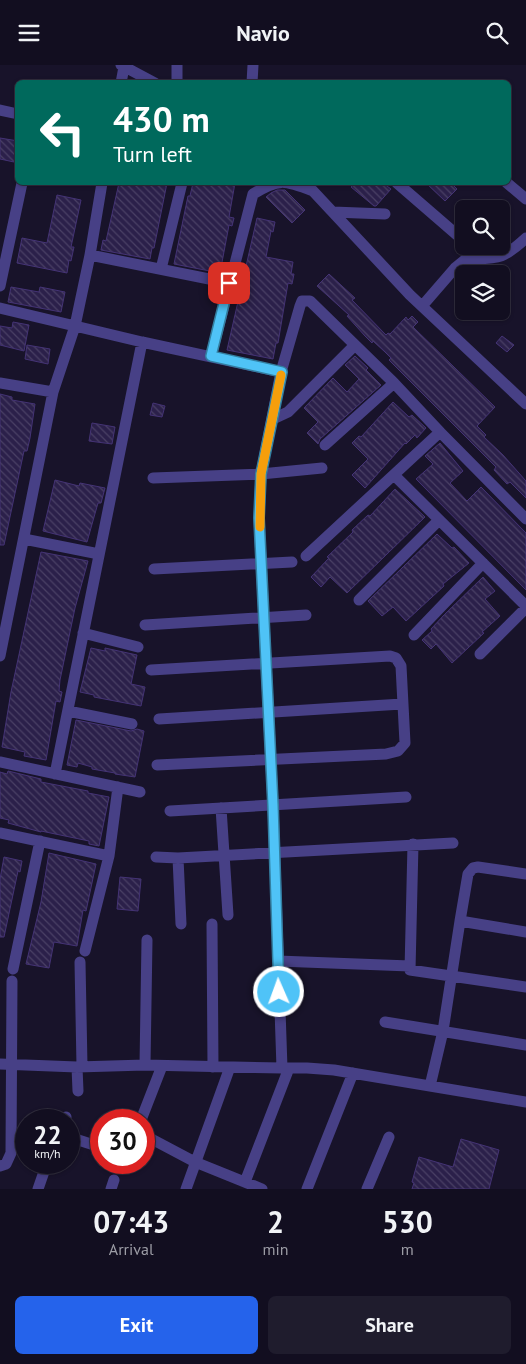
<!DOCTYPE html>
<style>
body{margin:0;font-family:"PT Sans",sans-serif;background:#1f1c2d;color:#f1f3f6;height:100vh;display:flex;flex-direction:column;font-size:19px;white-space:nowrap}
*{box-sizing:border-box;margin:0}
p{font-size:16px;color:#9c9ca5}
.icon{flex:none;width:28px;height:28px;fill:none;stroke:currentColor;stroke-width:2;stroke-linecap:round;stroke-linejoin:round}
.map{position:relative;height:1124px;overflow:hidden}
.sheet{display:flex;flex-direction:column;background:#120e20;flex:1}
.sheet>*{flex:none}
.top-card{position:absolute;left:15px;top:15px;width:496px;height:105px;border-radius:8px;box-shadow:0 1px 4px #0004,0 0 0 1px #312e3e;background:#00695c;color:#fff;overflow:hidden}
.fabs{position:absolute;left:455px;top:135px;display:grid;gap:10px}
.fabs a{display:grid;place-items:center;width:55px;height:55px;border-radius:8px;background:#120e20;box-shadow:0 1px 4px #0004,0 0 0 1px #312e3e;font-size:25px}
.speed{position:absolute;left:15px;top:1044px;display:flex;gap:10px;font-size:25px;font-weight:700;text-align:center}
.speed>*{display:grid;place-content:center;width:65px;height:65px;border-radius:50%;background:#120e20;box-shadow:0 1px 4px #0004,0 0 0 1px #312e3e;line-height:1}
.speed small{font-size:12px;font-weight:400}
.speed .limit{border:8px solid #d22;background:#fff;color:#111}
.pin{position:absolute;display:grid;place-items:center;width:42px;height:42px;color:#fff;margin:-21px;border-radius:10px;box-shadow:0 2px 8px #0006}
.me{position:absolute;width:55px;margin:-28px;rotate:358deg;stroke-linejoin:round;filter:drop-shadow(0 0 4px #0008)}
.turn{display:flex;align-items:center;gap:18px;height:105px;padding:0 15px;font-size:22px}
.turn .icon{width:65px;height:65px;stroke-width:2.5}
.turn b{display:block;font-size:35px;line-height:42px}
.eta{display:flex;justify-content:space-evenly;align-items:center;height:85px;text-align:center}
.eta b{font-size:30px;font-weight:700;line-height:35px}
.button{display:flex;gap:10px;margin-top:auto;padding:10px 15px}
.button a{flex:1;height:58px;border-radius:8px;background:#2563eb;color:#fff;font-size:20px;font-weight:700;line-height:58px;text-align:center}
.button a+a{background:#1f1c2d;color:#f1f3f6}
header{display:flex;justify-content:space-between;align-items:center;height:65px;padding:0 15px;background:#120e20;font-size:22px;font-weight:700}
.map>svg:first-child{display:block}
</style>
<header><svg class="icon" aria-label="menu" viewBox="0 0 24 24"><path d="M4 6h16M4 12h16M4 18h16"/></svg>Navio<svg class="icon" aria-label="search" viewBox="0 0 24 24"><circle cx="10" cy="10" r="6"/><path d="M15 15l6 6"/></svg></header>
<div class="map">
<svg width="526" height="1124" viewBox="0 0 526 1124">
<defs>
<pattern id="building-back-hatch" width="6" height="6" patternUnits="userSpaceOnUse" patternTransform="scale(1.25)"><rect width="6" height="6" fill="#2b204a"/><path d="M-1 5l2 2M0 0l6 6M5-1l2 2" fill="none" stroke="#4a4065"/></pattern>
</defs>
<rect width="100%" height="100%" fill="#18132a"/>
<path fill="url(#building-back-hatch)" stroke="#443375" d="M0,73L18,76L14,97L0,94Z
M119,118H167L154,183H152L150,194L101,185L103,175L106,176Z
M193,118H235L229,152L234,153L232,161L229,160L220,208L174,199L188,131H190Z
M355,118H383L391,124L376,141H374L351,122Z
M426,118H451L457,124L445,136Z
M277,125H285L305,145L292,158L266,132L271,128Z
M57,130L81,135L71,182H74L71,196L69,195L67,208L17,198L22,173L47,178Z
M257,153L275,157L273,167L271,166L266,192L293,197L291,209H294L292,219L288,218L278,278H276L273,294L227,285Z
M329,209L355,233L352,235L386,270L388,268L390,269L406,252L408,255L412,251L418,257L413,262L495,342L477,361L486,370L484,372L503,390L526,416V433L510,417L507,419L494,405L496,402L389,295L391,293L385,287L373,276L372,278L365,271L347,251L349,250L317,221Z
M11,222L39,227L40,222L65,227L61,247L8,237Z
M13,257L29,260L24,286L0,280V261L12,263Z
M502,271L514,280L507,287L496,278Z
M27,280L50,284L48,299L25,294Z
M355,291L368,303L366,305L381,320L320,374L318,379L307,368L318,357L304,343L333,313L347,327L359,314L345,300Z
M0,329L12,332V335L35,339L30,373L27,386H24L4,480H0Z
M393,337L409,352L412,350L426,363L417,373L415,370L406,379L405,378L365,423L352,410L368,394L352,378L359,371L361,372Z
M153,338L165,341L162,352L150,350Z
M92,358L115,362L112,379L89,376Z
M440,378L463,406L450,418L467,436L481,422L526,468V525L416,414L433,399L425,391Z
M55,415L79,421L80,418L105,423L101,438H98L87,477L43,466Z
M395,424L425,452L347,528L330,512L321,522L311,512L329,493L327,492L353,467L352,465L368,450L370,451Z
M437,469L452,483L454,482L469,498L443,519L444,521L406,556L393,542L382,551L368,536Z
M41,487L88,496L75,543L60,615L59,626L62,627L60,637L56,636L46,695L24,691L25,687L2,682L11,627Z
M483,512L495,526L485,534L500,551L482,567L484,568L452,598L436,579L431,584L422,575L432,566L431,564L444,550Z
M91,583L105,586V583L137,590L131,619L145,622L141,641L94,632V630L80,627Z
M76,655L131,666L137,664L144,666L135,712L115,709V708L92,704V702L78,698L77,702L67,700Z
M8,706L41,714V717L88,726V728L109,732L99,781L89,779V776L41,766V767L8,758L9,755L0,753V707L7,709Z
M49,788L96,799L86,846L83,845L77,881L54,877L49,903L26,899L41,837Z
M4,792L22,796L20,807L18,806L4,872H0V814Z
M120,812L141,814L138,846L117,844Z
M461,1074L499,1085L489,1124H412L414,1118L412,1117L419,1092L453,1102Z"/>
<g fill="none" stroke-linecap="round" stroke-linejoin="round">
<path stroke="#474086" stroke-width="11" d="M121,0L155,18
M177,0V18
M121,18L124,2
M252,18L253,0
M0,45L18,49
M397,118L464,176
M507,118L526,134
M333,147L385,149
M90,190L229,218
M161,204L182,118
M0,221L22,118
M423,240L455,203L466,194C498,193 501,196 526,173
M0,243L142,277L281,307L300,241L302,236H310L394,318L440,367L526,454
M211,291L253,129C279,113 284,115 313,126L410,230L526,339
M0,318L53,327
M273,354L288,347L355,280
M325,380L394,318
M394,410L526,541
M153,413L261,409L322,403
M24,474L99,489
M306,491L440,367
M154,504L292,497
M359,535L439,455
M145,560L306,550
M83,568L138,582
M414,570L483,498
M480,589L526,543
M0,591L53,327L75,261L90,190L102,118
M151,605L390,591L396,593L401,601L405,678L398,686L386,689L157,700
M68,646L132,659
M159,654L402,639
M0,697L140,727
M55,709L142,277
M221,743L228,850
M170,746L406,732
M0,768L109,791
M413,779L410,905L526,922
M156,792L178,793L453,778
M178,793L181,859
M460,856L468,809L473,803L478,802L526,809
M212,859L213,1002
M85,886L109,791L118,722
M278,896L410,901
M80,897L82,1001
M13,904L40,776
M385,957L526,980
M0,999L77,1002L145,1000L282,1003L273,740L259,453L261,409L281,307
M145,1000L147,875
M77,1002L78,1026
M282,1003H307L334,1005L526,1037
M430,1021L443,966L460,856L526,867
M65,1055L66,1052
M141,1055L162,1001
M144,1070L195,1097L262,1124
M69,1072L97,1081
M0,1101L6,1099L11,1088L12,916
M245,1117L289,1003
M38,1124L47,1098
M111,1124L114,1115
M186,1124L230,1002
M307,1124L353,1008
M367,1124L389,1072"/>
</g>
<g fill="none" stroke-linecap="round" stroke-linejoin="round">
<g stroke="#337fa1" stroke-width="12">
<path id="route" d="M229,218L211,291L282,307L261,409L259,453L273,740L279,927"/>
</g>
<use href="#route" stroke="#4fc3f7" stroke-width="9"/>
<path stroke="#f59e0b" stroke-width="9" d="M260,462L261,409L281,310"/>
</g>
</svg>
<div class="fabs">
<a><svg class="icon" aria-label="search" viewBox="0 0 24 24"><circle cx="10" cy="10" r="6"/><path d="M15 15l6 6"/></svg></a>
<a><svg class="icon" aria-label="layers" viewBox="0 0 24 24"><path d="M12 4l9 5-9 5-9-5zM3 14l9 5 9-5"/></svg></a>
</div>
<div class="speed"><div>22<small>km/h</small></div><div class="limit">30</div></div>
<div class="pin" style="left:229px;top:218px;background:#d93025"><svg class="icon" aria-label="arrive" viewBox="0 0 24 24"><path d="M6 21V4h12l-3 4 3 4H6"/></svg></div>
<svg class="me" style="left:279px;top:927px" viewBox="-20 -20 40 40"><circle r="17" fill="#4fc3f7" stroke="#fff" stroke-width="3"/><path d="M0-11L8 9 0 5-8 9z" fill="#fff"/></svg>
<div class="top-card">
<div class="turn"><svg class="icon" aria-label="left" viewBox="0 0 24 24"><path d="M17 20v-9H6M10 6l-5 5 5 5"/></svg><div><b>430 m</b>Turn left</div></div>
</div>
</div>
<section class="sheet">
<div class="eta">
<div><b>07:43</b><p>Arrival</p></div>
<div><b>2</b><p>min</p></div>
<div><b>530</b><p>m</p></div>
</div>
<div class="button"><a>Exit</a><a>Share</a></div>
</section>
